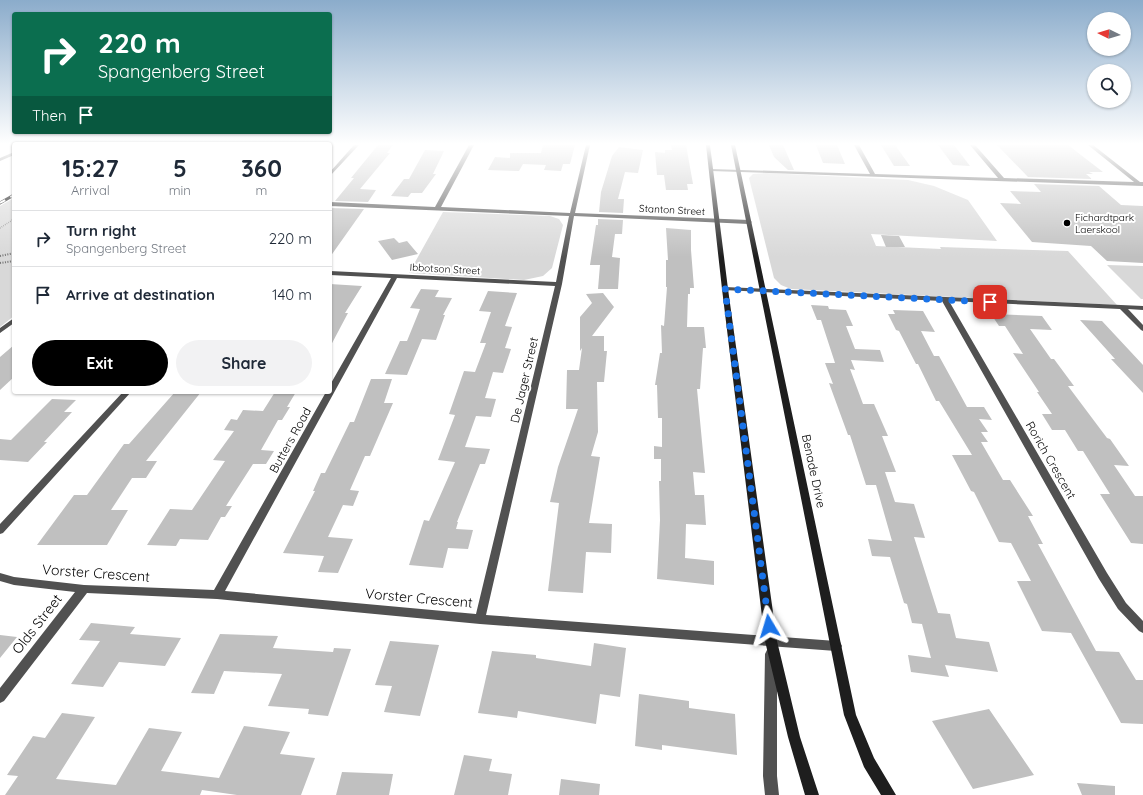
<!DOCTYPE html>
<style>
body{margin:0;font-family:Quicksand,sans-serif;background:#f2f2f3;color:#1f2937;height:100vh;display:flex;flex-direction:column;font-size:15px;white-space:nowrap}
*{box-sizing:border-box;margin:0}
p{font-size:13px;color:#747a83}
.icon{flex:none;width:22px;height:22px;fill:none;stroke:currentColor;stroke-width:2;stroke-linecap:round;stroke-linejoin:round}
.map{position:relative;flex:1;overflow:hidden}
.side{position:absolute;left:12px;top:142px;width:320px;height:252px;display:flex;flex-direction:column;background:#fff;border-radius:4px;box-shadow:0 1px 3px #0004}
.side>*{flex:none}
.guide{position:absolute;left:12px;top:12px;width:320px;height:122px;border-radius:4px;box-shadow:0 1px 3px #0004;background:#0b6e4f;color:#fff;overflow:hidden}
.needle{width:26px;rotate:275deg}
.tools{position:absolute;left:1087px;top:12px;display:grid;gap:8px}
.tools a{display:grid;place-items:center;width:44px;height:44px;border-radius:50%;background:#fff;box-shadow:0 1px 3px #0004;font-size:20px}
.pin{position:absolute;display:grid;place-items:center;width:34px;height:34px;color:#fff;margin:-17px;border-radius:8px;box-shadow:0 2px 6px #0006}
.me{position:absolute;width:44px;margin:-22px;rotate:353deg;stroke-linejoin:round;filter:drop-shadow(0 0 3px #0008)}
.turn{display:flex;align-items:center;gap:14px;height:84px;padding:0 20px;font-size:18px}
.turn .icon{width:52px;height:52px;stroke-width:2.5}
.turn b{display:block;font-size:28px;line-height:34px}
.then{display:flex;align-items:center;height:38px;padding:0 20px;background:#0003;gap:8px;font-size:15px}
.eta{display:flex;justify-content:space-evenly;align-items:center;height:68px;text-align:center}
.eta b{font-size:24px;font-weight:700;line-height:28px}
.action{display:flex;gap:8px;margin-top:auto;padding:8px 20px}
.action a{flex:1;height:46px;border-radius:24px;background:#000;color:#fff;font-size:16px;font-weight:700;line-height:46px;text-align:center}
.action a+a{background:#f2f2f3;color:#1f2937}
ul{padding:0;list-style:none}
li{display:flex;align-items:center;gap:12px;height:56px;padding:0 20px;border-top:1px solid #e0e1e3}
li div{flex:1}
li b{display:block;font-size:15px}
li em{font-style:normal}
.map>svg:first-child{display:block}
</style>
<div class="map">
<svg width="1143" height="795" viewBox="0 0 1143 795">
<rect width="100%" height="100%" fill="#fff"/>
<path fill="#d8d8d8" d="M766,173L908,180L934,186L968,200L997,241L871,234L876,246L941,249L940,247L1068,251L1117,305L791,289L781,285L774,278L749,178L753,174Z
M14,198V316L0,327V206Z
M443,212L550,216L559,219L563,225L552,268L543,276L524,280L409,273Z
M1107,265L1143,266V299H1141Z"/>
<path fill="#c0c0c0" d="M378,145H393L387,153H390L360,189L376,190L368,202L335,201L354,178H351Z
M543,145H575L570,164H563L561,171L544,170L546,165L523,164L519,171L488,170L495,157L510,158V153H541Z
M671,145H686L693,184H687L688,190H666L664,175H657L655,152L665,153V150H672Z
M769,145H783L794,170H788L774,157Z
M816,145H837L845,164L823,163Z
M881,145H895L910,166H894Z
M938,145H954L970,166L953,165Z
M997,145H1068L1103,172H1089L1093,174H1086L1092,179L1028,177Z
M619,147L643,150L638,173L625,172L618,199H624L623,213L599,212L601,192L612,156Z
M425,150L444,151L433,174H436L422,193H411L408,197L391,196L404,179H409Z
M1034,184L1099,186L1121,205L1143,206V263L1107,261L1091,246L1032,242L1000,203L1021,204L1010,191L1041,192Z
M330,208L364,209L330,257Z
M598,219L623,220L622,234H615L612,257L620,258L618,289H598L600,265H590L596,225H598Z
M666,228L691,230V250L694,288H690V294H688L687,327H704L706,348H703L700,389H697L705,473L693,472L695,495H704L706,525L686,524L685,558L714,561V585L657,579L660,520L659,481H661V459H654V446L662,447V418H658L657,385H655L660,353H662L661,325L664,326L667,287H666V260H668Z
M881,235L899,236L905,247H886Z
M394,238L399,243L407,241L418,254L392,260L378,241Z
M330,284L362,286L345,313H348L330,347Z
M421,289L439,290L435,297L452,298L443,315H445L436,340L422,339L407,375L385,374L400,341H407L420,309L410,308Z
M488,291L517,293L505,326L512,327L505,348L511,349L503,373L493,372L485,398L496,399L491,417L476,416L465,447L490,449L485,464H480L457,522H458L456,529L473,530L468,549L448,548L443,568L409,565L424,520L429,521L455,462L438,460L455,415L449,414L464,371L475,372L486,343H480L491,312L479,311Z
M603,293L614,307L592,336H604V351H607L604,382H597L598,432L591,456L600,457L589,523L612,524L611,553L586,552L583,593L548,591L559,503L550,502L558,467L578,409H566L567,370H579L582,348L580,351V317L592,303L586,294Z
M811,305L828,306L829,309L846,310L853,326H846L855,349L880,350L884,362L851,360L855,370L850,369L863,404H874L888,436H882L896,472H885L895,502L914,504L925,538L914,537L938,613L950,614L956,638L989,642L998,672L945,665L949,677L911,672L908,655L931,658L922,624L912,623L907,604L904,603L890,557L872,556L868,539L892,541L876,485H866L850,435H848L829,383L833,384L825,363H835L821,320H817Z
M893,310L923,311L935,332L921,331L934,356H939L967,407H984L992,420L979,419L988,432H981L988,442H981L1003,480H1010L1033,516H1028L1043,544H1038L1096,651L1119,652L1136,680H1143V724L1121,723L1071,633L1042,631L1017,581H1031L1011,543L999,542L974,492L971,491L952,455H972L939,401H936L918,364H916L899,331L896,330L888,314H895Z
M991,314L1042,316L1052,330L1030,329L1051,359H1054L1074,386H1068L1107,438L1110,439L1129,466L1114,465L1135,496H1143V544L1131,543L1100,494H1110L1083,451H1078L1065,430H1052L1042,414H1052L1037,392H1039L1013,353L1023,354L1005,326H999Z
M1080,320L1102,321L1143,365V393L1111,359H1115Z
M14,345V377L0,390V357Z
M371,379H392L384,403H393L370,456H365L350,490L359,491L353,506L343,505L328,537L353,539L338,573L318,572L324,556L283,553L315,491H313L321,473H325L350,422H354Z
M175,392H201L146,461H157L146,478H132L111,510H128L107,545H37L74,495H87L124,444H129Z
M275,392H296L287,407H290L282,420H278L261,450L274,451L266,464H253L226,506H232L225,517H221L208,540L180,539L176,546L147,545L170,509L192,510L225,461L213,460L234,431L224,430L231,419L237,420L243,410L263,411Z
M52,399L76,400L64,412H72L44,442H47L28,462L0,460V439L11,440Z
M91,623L135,627L130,634L181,638L165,666L119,662L103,687L71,684L100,641L79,640Z
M220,634L278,636L273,648L333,652L334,648L351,649L328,716L308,714L309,709L268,706L282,674L224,671L214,694L191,693Z
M0,635L17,637L0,658Z
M390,641L439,645L420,716L384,712L392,686L375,685Z
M594,643L626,648L620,697L600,694L596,724L518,711L517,718L478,713L492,651L536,655V658L591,666Z
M639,694L689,701V708L735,714L737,755L662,745V750L635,746Z
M989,709L1034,775L973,789L932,721Z
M62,713L95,717L56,779L116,785L149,728L182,732L161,771L219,778L244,726L290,732L280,754L315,758L301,795H237L202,790L200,795H5L18,776L7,775L33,736L45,738Z
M464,755L492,759L489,771L512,774L508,795H454Z
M342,772L393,774L389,795H336Z
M561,779L600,784L599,795H559Z
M1077,783L1115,786V795H1082Z"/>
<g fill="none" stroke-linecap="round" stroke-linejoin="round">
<path stroke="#737373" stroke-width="1.5" stroke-dasharray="0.5 1.5" stroke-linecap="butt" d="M0,228L14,219"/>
<path stroke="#737373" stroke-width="2" stroke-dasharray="1 1.5" stroke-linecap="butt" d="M0,256L14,253
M0,263L14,261"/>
<path fill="#515151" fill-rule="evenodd" d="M354,145H359L330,176V172Z
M469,145H474L441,207L570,213L586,145H590L575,213L749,220L752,222L749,224L574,216L562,284L486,615L836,641L840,642L842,646L840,650L836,651L480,624L217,599L87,593L4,701L0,703V688L75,592L14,585L0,581V573L14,577L84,585L214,590L326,392H330V385L391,278L330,275V271L556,282L569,216L330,206V202L435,207ZM397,278L555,286L476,614L225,591Z
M854,145H859L875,174L998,178L970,145H975L1004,178L1134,182L1088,145H1093L1140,182H1143V186L711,171L709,170L711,169L870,174Z
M14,152V155L0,161V158Z
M725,287L1143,306V310L1128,309L1143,325V331L1141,330L1120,309L949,301L1107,573L1126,603L1143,621V633L1139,631L1118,609L1099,579L942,301L723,290V288Z
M14,318V323L0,333V328Z
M123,392H131L3,533L0,534V524Z
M771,649L775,650L777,654V776L779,795H765L763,776L765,654L767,650Z"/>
<path fill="#1e1e1e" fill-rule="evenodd" d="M706,145H710L728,289L777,641L800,737L819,795H805L788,737L765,641L722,289Z
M731,145H735L856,715L874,758L896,795H881L864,767L844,715Z"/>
<g stroke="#000" stroke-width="3">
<path id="rail" d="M0,203L14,195"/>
</g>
<use href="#rail" stroke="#fff" stroke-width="2" stroke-dasharray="6" stroke-linecap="butt"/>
</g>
<linearGradient id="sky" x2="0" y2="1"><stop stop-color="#8baccb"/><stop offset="0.56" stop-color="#fff"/><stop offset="1" stop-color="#fff" stop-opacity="0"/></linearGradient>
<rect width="1143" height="257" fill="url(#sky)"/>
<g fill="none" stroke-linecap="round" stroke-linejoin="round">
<path stroke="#1a73e8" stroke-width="7" stroke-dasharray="0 12.6" d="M769,626L725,289L990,302"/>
</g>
<circle fill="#000" stroke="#fff" stroke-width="1.5" cx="1067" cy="223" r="4"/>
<g text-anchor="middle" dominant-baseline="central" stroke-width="4" stroke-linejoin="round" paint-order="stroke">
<g font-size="10" fill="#000" stroke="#fff">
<text transform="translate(672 210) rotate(3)">Stanton Street</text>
<text transform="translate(445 269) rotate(3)">Ibbotson Street</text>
</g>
<g font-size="10" fill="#000" stroke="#fff" text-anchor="start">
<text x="1075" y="217">Fichardtpark<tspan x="1075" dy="12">Laerskool</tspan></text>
</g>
<g font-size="12" fill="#000" stroke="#fff">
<text transform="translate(524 380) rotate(-77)">De Jager Street</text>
<text transform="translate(290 440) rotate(-61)">Butters Road</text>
<text transform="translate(1051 460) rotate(60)">Rorich Crescent</text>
<text transform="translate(814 471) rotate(78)">Benade Drive</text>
</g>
<g font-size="14" fill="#000" stroke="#fff">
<text transform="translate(96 573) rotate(4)">Vorster Crescent</text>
<text transform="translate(419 598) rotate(5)">Vorster Crescent</text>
<text transform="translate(37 624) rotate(-52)">Olds Street</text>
</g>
</g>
</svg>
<div class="tools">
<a><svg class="needle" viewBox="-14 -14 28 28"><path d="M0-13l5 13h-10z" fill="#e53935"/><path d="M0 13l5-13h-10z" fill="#747a83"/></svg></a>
<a><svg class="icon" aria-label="search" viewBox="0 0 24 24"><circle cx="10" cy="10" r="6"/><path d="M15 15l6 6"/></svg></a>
</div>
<div class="pin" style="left:990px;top:302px;background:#d93025"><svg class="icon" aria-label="arrive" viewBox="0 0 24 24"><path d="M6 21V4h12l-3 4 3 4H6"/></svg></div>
<svg class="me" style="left:769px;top:626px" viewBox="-20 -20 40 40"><path d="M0-17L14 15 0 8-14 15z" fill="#1a73e8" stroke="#fff" stroke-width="4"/></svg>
<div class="guide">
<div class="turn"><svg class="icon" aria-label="right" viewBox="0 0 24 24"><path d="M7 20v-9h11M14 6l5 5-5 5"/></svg><div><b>220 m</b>Spangenberg Street</div></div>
<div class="then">Then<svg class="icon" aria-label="arrive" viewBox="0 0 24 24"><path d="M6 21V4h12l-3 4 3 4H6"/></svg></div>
</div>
<section class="side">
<div class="eta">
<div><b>15:27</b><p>Arrival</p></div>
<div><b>5</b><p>min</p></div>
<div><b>360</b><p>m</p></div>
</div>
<ul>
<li><svg class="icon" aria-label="right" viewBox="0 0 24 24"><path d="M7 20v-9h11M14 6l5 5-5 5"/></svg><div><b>Turn right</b><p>Spangenberg Street</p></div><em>220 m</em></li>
<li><svg class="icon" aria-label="arrive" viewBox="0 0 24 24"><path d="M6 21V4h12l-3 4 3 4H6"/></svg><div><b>Arrive at destination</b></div><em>140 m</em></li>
</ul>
<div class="action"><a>Exit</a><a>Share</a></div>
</section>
</div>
